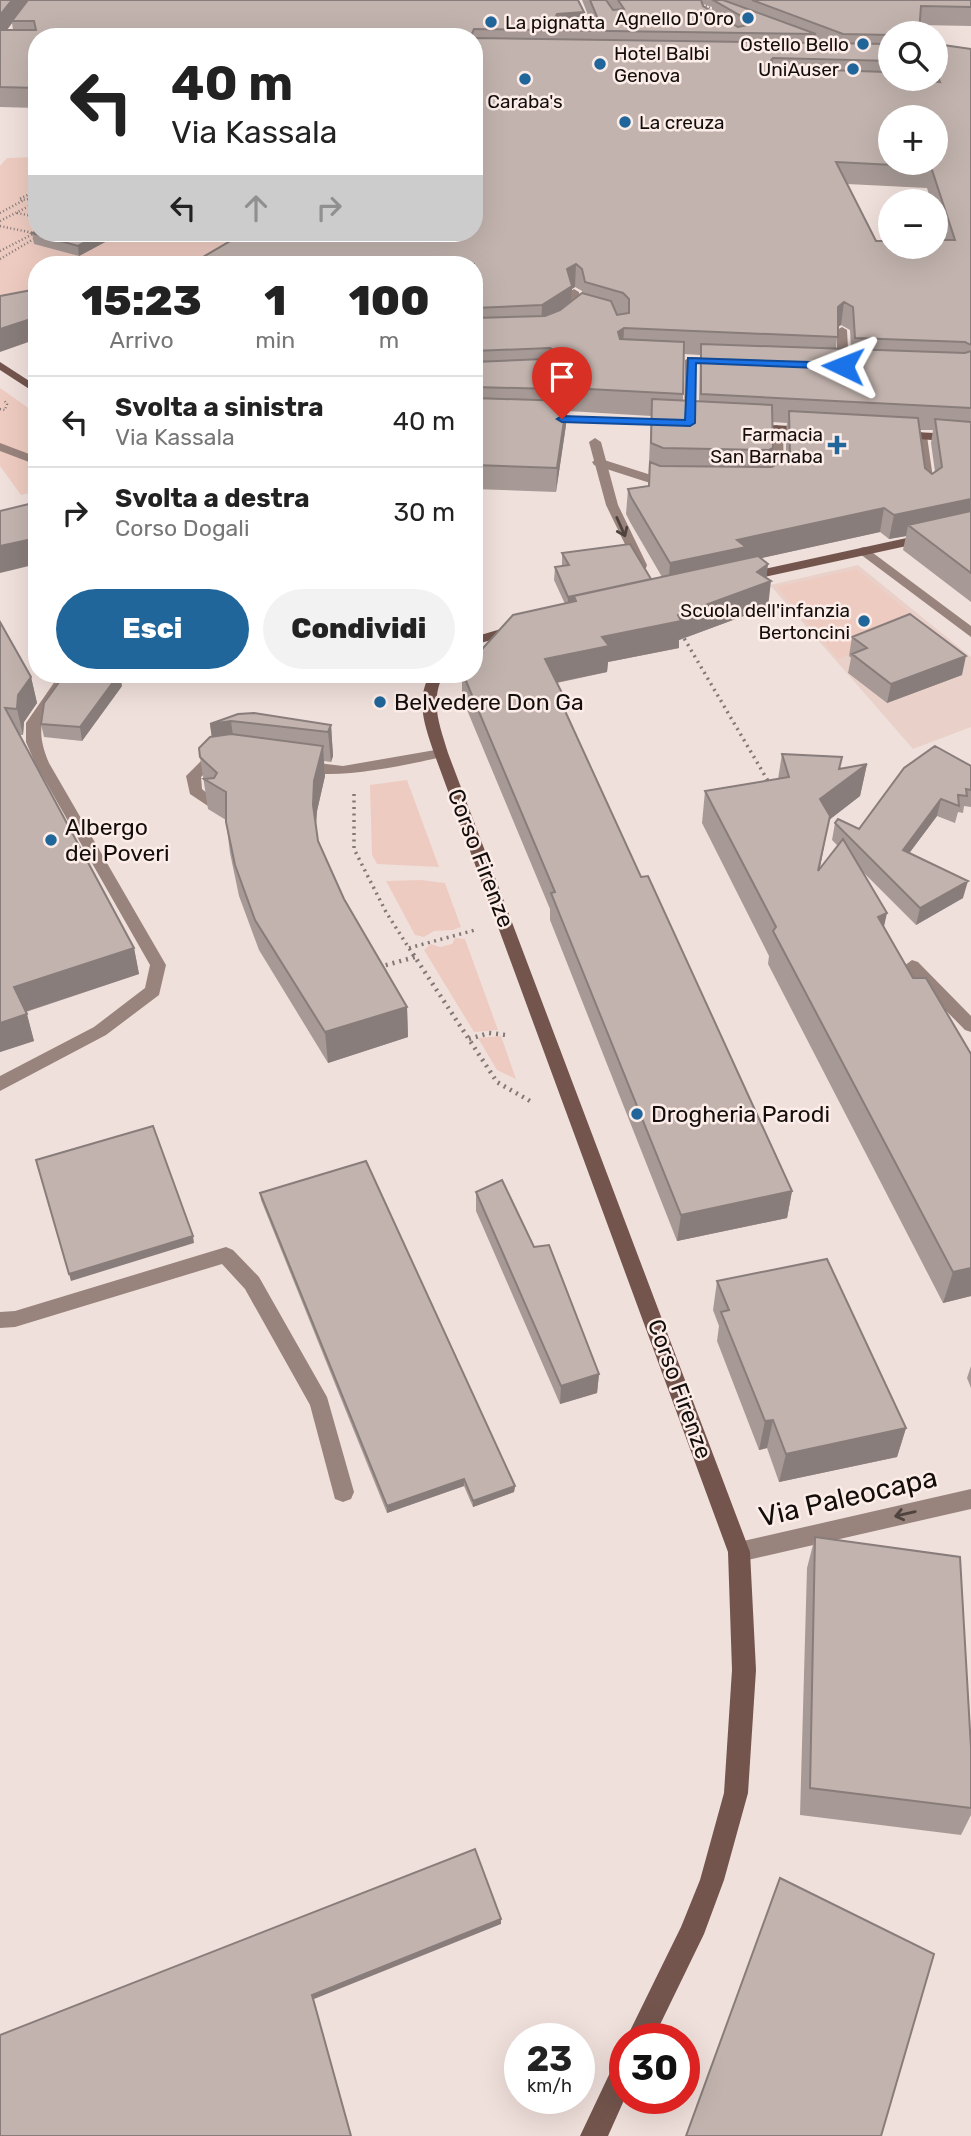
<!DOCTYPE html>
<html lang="it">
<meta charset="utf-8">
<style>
body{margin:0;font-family:Rubik,sans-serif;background:#f2f2f2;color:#222;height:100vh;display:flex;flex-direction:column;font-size:26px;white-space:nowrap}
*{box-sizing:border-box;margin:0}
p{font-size:23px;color:#767676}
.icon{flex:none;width:38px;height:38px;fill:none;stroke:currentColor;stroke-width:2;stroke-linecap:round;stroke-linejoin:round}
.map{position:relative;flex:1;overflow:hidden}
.side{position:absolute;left:28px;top:256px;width:455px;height:427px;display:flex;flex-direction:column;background:#fff;border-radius:28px;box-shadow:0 7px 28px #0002}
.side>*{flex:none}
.hud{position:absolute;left:28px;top:28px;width:455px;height:214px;border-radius:28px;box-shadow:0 7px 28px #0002;background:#fff;color:#222;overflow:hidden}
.tools{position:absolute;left:878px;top:21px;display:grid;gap:14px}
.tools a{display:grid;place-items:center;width:70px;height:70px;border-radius:50%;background:#fff;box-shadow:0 7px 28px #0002;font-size:35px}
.speed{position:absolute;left:504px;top:2023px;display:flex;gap:14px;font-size:35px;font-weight:700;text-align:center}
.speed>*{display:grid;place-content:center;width:91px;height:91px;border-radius:50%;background:#fff;box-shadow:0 7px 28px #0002;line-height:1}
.speed small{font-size:18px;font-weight:400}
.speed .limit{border:10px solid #d22;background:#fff;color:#111}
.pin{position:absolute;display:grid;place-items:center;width:60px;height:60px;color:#fff;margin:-72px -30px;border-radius:50% 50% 50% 0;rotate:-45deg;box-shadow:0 0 7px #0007}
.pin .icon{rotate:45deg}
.me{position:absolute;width:77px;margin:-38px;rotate:272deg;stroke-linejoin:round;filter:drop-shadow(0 0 5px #0008)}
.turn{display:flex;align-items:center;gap:24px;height:147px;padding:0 28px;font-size:32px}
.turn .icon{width:91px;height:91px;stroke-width:2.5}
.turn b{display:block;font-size:49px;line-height:60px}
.lanes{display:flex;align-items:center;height:66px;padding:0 28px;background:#0003;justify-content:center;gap:35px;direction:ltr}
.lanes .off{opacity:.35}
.eta{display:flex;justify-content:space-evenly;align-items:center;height:119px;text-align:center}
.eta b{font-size:42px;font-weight:800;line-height:49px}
.button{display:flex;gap:14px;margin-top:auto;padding:14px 28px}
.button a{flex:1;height:80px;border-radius:42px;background:#21669a;color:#fff;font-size:28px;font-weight:800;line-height:80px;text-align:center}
.button a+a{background:#f2f2f2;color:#222}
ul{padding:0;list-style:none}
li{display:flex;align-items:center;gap:21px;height:91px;padding:0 28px;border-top:2px solid #e0e0e0}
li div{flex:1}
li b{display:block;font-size:26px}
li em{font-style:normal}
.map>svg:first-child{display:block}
</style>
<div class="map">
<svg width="971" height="2136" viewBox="0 0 971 2136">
<rect width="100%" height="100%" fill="#f0e0dc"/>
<path fill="#e9d1ca" d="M858,565L971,657V727L913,749L770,585Z"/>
<path fill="#eecbc1" d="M37,157V233H223L219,236L232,241L214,264H37V316L0,317V166L7,158Z
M0,388L37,414V491L21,495L0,466Z
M857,569L924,625L838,659L777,587Z
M407,780L439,867L377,864L372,855L370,785Z
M421,880L445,883L461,927L453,930L434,931L424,937L415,935L386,881Z
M455,938L465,939L498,1030L474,1032L424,950L431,944L440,947L452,944Z
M501,1036L516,1079L497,1070L478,1038Z"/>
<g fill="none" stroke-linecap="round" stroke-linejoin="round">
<path stroke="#827875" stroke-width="2.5" stroke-dasharray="1 2.5" stroke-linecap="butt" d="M693,0L717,11
M37,191L19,199L26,200L37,195
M0,213L24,200
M17,213L37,217
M0,221L37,202
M0,226L33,233
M0,251L37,232
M0,259L44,233
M0,409L5,410L7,404L4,400"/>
<path stroke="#827875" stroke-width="3.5" stroke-dasharray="2 4.5" stroke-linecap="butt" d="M681,633L771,786
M354,794V849L386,912L414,956
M409,948L475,930"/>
<path stroke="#827875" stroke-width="4.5" stroke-dasharray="2 5" stroke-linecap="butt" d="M413,954L497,1082L530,1101
M379,967L415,957
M469,1039L489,1033L506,1035"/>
<path fill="#99837d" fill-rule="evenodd" d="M574,289L579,292L583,311L574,309L569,292Z
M842,327L847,330L849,366L843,369L837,366V330Z
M595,438L601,442L618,505L647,565L646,568L641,569L635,565L606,505L589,442Z
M0,443L37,457V465L0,451Z
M60,674H74C49,710 30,718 49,763L166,965L159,995L106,1035L0,1091V1076L94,1027L145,988L150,965L35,763L26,742V723Z
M441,749L448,753L446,756C417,763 315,786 294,766L301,761L343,766Z
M221,755L228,760L226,763L213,765L201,777L202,789L219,803L211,808L190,794L186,776L204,758Z
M226,1247L233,1250L259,1277L327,1397L354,1492L351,1499L343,1502L335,1499L310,1405L245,1289L222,1264L15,1327L0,1328V1312L15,1311Z"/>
<path fill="#99837d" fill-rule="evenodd" d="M691,357L723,358L729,361L723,364L696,363V423L690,426L684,423L685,360Z
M548,373L554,376L568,419L566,421L556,419L544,380H527L521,377L527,374Z
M777,425L783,428L784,479L771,488L765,484L772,478L771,428Z
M921,432L927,436L935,492L929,496L923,492L915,436Z
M598,458L676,483L670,487L647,482L594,465L592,462Z
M865,547L971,626V637L860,554V548Z
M912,960L918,962L971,1016V1032L965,1030L906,970L904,966Z
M971,1489V1509L739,1562L731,1559L728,1552L731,1545L739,1542Z"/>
<path fill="#73554d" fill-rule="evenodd" d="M0,362L37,386V394L0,370Z
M544,415L674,420L680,423L674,426L540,420V416Z
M751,424L810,427L816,430L810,433L747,429L745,427Z
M897,431L971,435V443L893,437L891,435Z
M971,524V532L746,581L739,577L746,573Z
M521,623L528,627L526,630L474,645V637Z
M430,674H444C429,701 440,726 448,753L750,1552L756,1670L748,1793L724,1880L704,1934L653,2039H626L681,1927L700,1880L724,1793L732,1670L728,1552L434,753C425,726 415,701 430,674Z
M625,2056V2098L608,2136H580L616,2060Z"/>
</g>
<path fill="#a79a96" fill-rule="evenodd" d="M0,0L584,12L583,20H590L582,0H971V26L920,25L891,33V79H936V44L971,49V602L903,550L906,536L889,539L880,532L761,558L767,578L768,607L679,640V648L608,662L607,672L557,683L565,711L641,877L792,1191L787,1218L677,1241L550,920V909L462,698V674H474L565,604L554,580L555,567L562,566V553L651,580L662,577L630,522L626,514L628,489L648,486L651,416L568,411L567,407L566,425L556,492L474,489V37H37V108L0,107ZM703,4L712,7V11L703,6ZM12,23L13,30H7ZM847,184L927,188L931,201H936V217L943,240L876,241ZM575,287L582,291V294L571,302L572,289ZM841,325L850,330L851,349H836L838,327ZM684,354L700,355L699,402L683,401ZM546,371H549L556,375L565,401H552V389ZM772,422L787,423L786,434V457L772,467H771ZM919,430H933L931,443L935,472L932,474L925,468Z
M32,233H122L79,256L34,244Z
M0,622L31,677L37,703L24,722L23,735H20L134,948L139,974L26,1012L34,1041L0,1052Z
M852,637L962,675L887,703L848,673L851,658L849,656Z
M122,686L82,741L44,737L41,724Z
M238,714L331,725L333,756L331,762L324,761L325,776L317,811L316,826L318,841L344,899L407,1007L408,1037L328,1063L259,950L239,896L230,853L226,820L208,809L200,757L212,737L210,724Z
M782,754L839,769L867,764L860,796L829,820L819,870L838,846L832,840L835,823L859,829L971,766V807L964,806L963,813L958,812L955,823L937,816L909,853L963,898L916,925L861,870L884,927L971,1296L943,1303L768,964L769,956L702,823L705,791L778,779Z
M476,1192L599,1374L597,1393L560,1404L476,1211Z
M260,1193L515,1486L514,1492L473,1507L464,1486L387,1513L261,1200Z
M717,1281L906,1428L897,1457L779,1482L767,1448L759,1450L717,1341L719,1326L713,1310Z
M971,1366V1388L967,1378Z
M815,1537L971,1748V1815L961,1835L800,1815L807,1568Z"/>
<path fill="#887d7a" d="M12,0H30L12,21V23L0,39V15Z
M584,12L583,31L555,30V18L557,14Z
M773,58L771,77L768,64Z
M102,233H122L79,256L78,246Z
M576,264L575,287L572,289L571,308L541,327L542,305L567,269Z
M844,302L841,325L834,330L838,307Z
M37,317V339L0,352V329Z
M624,328L623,351L618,332Z
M567,401L566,425L556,492L557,468Z
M773,448L769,476L765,478L769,450Z
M971,499V522L908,525L906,536L889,539L894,515Z
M884,508L880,532L744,562L668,588L670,563L737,540Z
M37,538V564L0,573V546Z
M768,564L766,583L771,581L768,607L679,640V648L608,662L607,672L544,685L545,659L602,637L678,615L757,572Z
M651,579L576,601L574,596V609L568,610V597Z
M966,656L962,675L887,703L891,684Z
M119,674H120L122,686L82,741L80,727Z
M31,677L37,703L24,722L23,735L17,709L18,695Z
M565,699L564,725L560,700Z
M231,721L235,751L214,754L210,724Z
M331,725L333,756L331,762L328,732Z
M323,746L325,776L317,811L315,835L313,805L314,781Z
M867,764L860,796L829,820L813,904L820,799Z
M941,799L937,816L899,867L903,850Z
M968,881L963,898L916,925L920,908Z
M887,913L880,945L878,917Z
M134,948L139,974L21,1013L14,987Z
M407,1007L408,1037L328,1063L325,1032Z
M27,1014L34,1041L0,1052V1023Z
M792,1191L787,1218L677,1241L681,1215Z
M193,1236L194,1243L71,1281L69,1274Z
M971,1268V1296L943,1303L953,1272Z
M599,1374L597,1393L560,1404L561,1386Z
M773,1420L767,1448L759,1450L765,1421Z
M906,1428L897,1457L779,1482L786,1454Z
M464,1479V1486L387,1513V1506Z
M515,1486L514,1492L473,1507V1501Z
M501,1919V1924L314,1999L312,1995Z"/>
<path fill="#c2b3ae" stroke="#887d7a" stroke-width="2" fill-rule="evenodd" d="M0,0H12L0,15Z
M28,0H578L584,12L557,14L555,18L562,21L598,19L590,0H606L613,10L624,9L618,0H701L703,6L738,27L748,25V20L713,0H723L816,34L474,29L471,36L472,37H37V88L0,87V30H36L34,21H12Z
M752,0H971V7L921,6L919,33H891V35L843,34Z
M474,38L891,44V61L773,58L768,64L770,68L887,72L891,73V79H929L930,81L940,82L936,72V44L971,49V345L965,342L855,338L853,307L844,302L838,307V337L624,328L618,332L620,339L684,342L683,394L569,388L557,352L550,348L474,351V318L545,316L560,310L582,293L611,301L617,315L629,313V299L623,293L585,282L582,269L576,264L567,269L572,286L542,305L474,308V264H191L244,233H474ZM891,117H936V163H891ZM836,162L931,167L955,240H936V247H891V241H876Z
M37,231V233H102L78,246L32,233Z
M37,289V317L0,329V296Z
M701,344L965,353L971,351V408L701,394Z
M543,359L552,389L474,387V362Z
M474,398L567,401L557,468L474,465Z
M652,399L772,405L773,448L769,450L663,448L651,443Z
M789,411L918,418L925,468L932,474L942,467L935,419L971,422V499L894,515L884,508L737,540L746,547L670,563L631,497L628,489L649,486L650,462L660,466L772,467L790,455Z
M37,502V538L0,546V511Z
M971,511V573L908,525Z
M630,544L651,579L568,597L555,567L569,565L562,553Z
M758,556L768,564L757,572L771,581L678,615L681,621L602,637L609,646L545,659L565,699L560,700L641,877L648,876L792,1191L681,1215L551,893L555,892L463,674H474V658L513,615L576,601L574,596Z
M910,614L966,656L891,684L852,654L867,648L852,637Z
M0,622L31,677L18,695L17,709L5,708L134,948L14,987L27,1014L0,1023Z
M65,674H119L80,727L41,724L44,703Z
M254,713L331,725L328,732L231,721L210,724L238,714Z
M231,734L323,746L314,781L313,805L318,841L344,899L407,1007L325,1032L255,920L235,865L226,822V792L204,779L214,778L217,773L200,757L199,748L210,737Z
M935,746L971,766V790L966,789L967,796L958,795L959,806L941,799L903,850L968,881L920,908L835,823L838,819L859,829L904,768Z
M782,754L842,757L839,769L867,764L820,799L830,816L818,871L843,839L887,913L878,917L913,978H926L971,1054V1268L953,1272L773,931L776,927L705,791L789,777Z
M153,1126L193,1236L69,1274L36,1160Z
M366,1161L515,1486L473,1501L464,1479L387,1506L260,1193Z
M502,1180L534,1247L549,1245L599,1374L561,1386L476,1192Z
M827,1259L906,1428L786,1454L773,1420L765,1421L721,1312L729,1310L717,1281Z
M815,1537L960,1557L971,1748V1808L810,1788Z
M475,1849L501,1919L312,1995L351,2136H0V2035Z
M780,1878L934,1954L881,2136H686Z"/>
<defs><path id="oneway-shaft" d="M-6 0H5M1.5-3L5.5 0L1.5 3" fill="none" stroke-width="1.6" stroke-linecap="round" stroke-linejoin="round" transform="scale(1.75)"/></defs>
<g stroke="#4f433f">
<use href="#oneway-shaft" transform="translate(621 527) rotate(66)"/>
<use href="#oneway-shaft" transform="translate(905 1514) rotate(167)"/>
</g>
<path fill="#1a73e8" stroke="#114b97" stroke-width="2" d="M688,358L843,363L848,366L843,369L696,363L695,423L690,426L562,422L557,419L562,416L685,420Z"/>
<g fill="#21669a" stroke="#fdede9" stroke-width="2.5">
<circle cx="748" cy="18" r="7"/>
<circle cx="491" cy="22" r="7"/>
<circle cx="863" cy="44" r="7"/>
<circle cx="600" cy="64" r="7"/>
<circle cx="853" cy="69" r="7"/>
<circle cx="525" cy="79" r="7"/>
<circle cx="625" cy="122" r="7"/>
<path d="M833.5 434.5h7v7h7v7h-7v7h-7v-7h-7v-7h7z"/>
<circle cx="864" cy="621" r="7"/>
<circle cx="380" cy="702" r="7"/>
<circle cx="51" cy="840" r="7"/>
<circle cx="637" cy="1114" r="7"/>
</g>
<g text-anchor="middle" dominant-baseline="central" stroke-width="5" stroke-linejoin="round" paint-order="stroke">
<g font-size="19" fill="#130e0c" stroke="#fdede9" text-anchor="end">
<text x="734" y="18">Agnello D'Oro</text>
<text x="505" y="22" text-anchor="start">La pignatta</text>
<text x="849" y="44">Ostello Bello</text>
<text x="614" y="53" text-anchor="start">Hotel Balbi<tspan x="614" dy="22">Genova</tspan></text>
<text x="839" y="69">UniAuser</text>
<text x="525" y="101" text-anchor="middle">Caraba's</text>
<text x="639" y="122" text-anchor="start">La creuza</text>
<text x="823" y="434">Farmacia<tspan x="823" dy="22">San Barnaba</tspan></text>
<text x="850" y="610">Scuola dell'infanzia<tspan x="850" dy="22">Bertoncini</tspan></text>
</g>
<g font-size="23" fill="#130e0c" stroke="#fdede9" text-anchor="start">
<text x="394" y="702">Belvedere Don Ga</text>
<text x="65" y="827">Albergo<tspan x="65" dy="26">dei Poveri</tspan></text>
<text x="651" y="1114">Drogheria Parodi</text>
</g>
<g font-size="23" fill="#130e0c" stroke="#fdede9">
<text transform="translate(481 858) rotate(69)">Corso Firenze</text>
<text transform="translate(680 1389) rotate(70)">Corso Firenze</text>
</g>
<g font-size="28" fill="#130e0c" stroke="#fdede9">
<text transform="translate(848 1497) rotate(-13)">Via Paleocapa</text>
</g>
</g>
</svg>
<div class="tools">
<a><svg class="icon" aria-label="search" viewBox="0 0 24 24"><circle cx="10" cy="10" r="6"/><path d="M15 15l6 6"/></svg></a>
<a>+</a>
<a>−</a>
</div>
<div class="speed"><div>23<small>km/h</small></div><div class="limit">30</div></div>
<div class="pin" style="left:562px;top:419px;background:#d93025"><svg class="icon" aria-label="arrive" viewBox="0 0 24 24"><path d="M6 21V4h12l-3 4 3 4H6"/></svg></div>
<svg class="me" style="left:843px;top:366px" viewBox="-20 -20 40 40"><path d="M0-17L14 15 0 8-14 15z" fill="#1a73e8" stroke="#fff" stroke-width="4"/></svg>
<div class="hud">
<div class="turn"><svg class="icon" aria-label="left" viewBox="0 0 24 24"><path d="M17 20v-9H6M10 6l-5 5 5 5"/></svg><div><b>40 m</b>Via Kassala</div></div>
<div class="lanes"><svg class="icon" aria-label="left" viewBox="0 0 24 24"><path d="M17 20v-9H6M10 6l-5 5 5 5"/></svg><svg class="icon off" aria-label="ahead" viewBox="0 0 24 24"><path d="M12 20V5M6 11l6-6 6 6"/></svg><svg class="icon off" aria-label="right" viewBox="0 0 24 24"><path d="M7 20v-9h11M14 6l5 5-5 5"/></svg></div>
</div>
<section class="side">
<div class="eta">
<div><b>15:23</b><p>Arrivo</p></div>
<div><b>1</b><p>min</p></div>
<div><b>100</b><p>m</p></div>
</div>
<ul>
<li><svg class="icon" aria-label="left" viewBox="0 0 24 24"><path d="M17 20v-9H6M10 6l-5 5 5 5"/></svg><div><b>Svolta a sinistra</b><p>Via Kassala</p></div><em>40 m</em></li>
<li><svg class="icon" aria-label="right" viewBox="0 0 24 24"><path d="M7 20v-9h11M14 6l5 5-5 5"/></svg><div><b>Svolta a destra</b><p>Corso Dogali</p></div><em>30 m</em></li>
</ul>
<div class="button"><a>Esci</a><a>Condividi</a></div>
</section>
</div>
